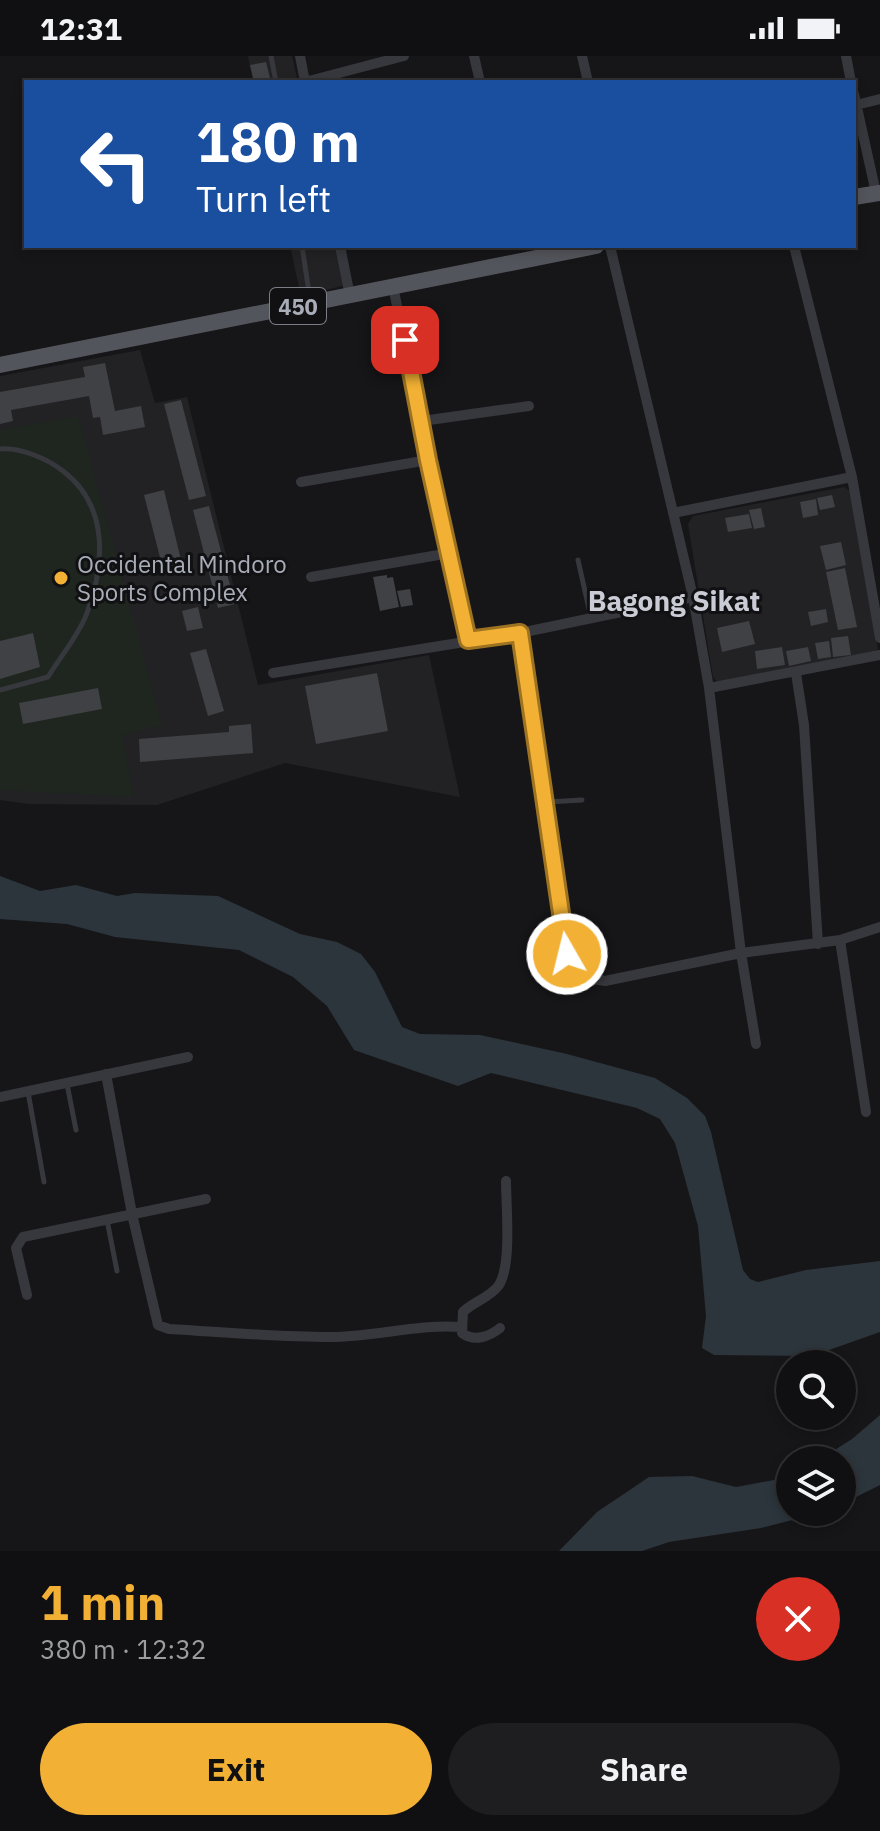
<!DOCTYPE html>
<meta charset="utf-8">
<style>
body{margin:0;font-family:"IBM Plex Sans",sans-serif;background:#1e1e20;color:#f1f3f6;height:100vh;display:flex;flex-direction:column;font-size:30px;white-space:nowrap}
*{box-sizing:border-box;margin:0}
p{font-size:26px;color:#9c9d9f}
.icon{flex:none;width:44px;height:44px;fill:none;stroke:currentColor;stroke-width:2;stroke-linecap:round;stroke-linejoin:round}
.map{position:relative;height:1495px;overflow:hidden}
.sheet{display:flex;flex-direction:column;background:#101012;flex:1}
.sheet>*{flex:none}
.guide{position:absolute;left:24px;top:24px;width:832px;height:168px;border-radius:0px;box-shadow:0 4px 12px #0003,0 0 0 2px #303032;background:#1a4fa0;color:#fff;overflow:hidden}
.buttons{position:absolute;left:776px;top:1294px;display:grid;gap:16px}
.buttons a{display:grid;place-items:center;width:80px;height:80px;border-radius:50%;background:#101012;box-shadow:0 4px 12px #0003,0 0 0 2px #303032;font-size:40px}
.pin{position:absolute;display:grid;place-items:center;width:68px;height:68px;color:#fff;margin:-34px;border-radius:16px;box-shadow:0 4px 12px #0006}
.me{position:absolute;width:88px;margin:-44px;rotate:352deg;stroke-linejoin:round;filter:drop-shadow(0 0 6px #0008)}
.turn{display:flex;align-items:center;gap:28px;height:168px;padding:0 40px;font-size:36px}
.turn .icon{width:104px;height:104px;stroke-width:2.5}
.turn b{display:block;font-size:56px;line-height:68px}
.round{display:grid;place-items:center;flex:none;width:84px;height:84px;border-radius:42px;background:#1e1e20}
.overview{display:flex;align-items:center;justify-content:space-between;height:136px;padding:0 40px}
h1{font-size:48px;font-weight:800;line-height:60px;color:#f2b134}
.action{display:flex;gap:16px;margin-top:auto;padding:16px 40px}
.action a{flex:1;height:92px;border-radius:48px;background:#f2b134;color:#111;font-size:32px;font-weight:800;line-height:92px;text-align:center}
.action a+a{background:#1e1e20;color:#f1f3f6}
.status{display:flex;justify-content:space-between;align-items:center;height:56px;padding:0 40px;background:#101012;direction:ltr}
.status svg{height:22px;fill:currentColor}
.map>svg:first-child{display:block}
</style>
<div class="status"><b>12:31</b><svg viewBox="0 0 49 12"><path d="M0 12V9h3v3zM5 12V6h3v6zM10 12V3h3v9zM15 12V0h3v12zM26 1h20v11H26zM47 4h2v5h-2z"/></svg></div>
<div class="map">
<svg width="880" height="1495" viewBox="0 0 880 1495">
<rect width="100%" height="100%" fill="#161618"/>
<path fill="#222225" d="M248,0H292L298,26H253Z
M290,190H337L346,229L301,240Z
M140,294L155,347L187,341L258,629L429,599L460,741L285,707L157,749L28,748L0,744V320Z
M844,431L850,435L878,593L874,597L718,626L713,621L688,468L693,460Z"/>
<path fill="#1e261f" d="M78,360L162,669L123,679L133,741L0,734V374Z"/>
<path fill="#2c353c" d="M0,820L40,835L76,829L117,840L135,837L218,840L300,878L337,886L361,898L375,916L402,971L420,978L480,979L567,998L655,1022L687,1042L705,1060L711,1076L743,1214L750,1223L758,1226L806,1214L880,1205V1276L812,1300L714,1299L702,1292L706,1260L698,1170L675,1087L660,1063L637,1052L491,1017L458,1030L354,994L327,950L293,921L239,894L115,881L67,868L0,863Z
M880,1359V1429L842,1448V1404H819L852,1383Z
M692,1420L736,1431L790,1421V1456H824L761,1472L669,1486L642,1495H559L597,1456L649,1421Z"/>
<path fill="#404145" d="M266,6L271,26H254L250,9Z
M105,307L115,355L141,350L145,371L103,379L100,361L93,362L89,340L11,354L13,365L0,368V336L85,321L83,311Z
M181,344L206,440L189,444L164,348Z
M164,434L183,512L164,517L144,439Z
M832,439L835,451L820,454L817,442Z
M816,443L818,459L803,462L800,446Z
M209,450L235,548L218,552L193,454Z
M761,452L765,471L754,473L749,454Z
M749,458L752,472L728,476L725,462Z
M841,486L846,509L826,514L820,490Z
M845,512L857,571L838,574L826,516Z
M387,519V522L393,521L399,551L380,555L373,521Z
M410,533L413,549L401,551L397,535Z
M198,551L203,572L187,575L182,555Z
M826,553L828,566L811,570L808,556Z
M749,565L755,588L722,596L717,572Z
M33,577L40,611L0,623V585Z
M848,580L851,599L833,601L831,582Z
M829,585L831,601L818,603L815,587Z
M782,591L785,609L757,613L755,595Z
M808,591L811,605L789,610L786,595Z
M206,593L224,655L208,660L190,597Z
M377,617L388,675L316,688L305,630Z
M98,632L102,653L23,668L19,647Z
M251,668L253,697L140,706L139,683L229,676V670Z"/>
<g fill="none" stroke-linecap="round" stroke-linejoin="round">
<path stroke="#37383d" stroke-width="5" d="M271,0L276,26
M302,190L310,243
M0,393C20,391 48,403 63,415C109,450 105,508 87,557C79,579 60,601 48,621L0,634
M578,504L591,562
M547,746L582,744
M67,1028L76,1074
M28,1036L44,1126
M107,1164L117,1215"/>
<path stroke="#37383d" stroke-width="10" d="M300,0L305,26L404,0
M474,0L480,26
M582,0L588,26
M846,0L851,26
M854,38L876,137
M856,49L880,43
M340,190L350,240
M610,190L693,541L709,632L741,897L756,988
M794,190L852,421L880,582
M393,230L428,404L468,584
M422,365L529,350
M301,426L428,404
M673,457L852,421
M311,521L450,497
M520,577L567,898L581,921L605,925L741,897L840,884L880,871
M273,617L520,577L693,541
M796,617L804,669L818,888
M709,632L880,599
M840,884L866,1056
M106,1018L132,1158L158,1269L169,1273C222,1276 277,1281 330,1281C374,1281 417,1268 460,1271
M0,1041L188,1001
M27,1239L16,1192L23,1181L206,1143
M500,1272C489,1281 474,1286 462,1277L463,1256C473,1246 491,1241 499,1229C512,1208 506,1150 506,1125"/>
<path stroke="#53555c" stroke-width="16" d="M854,141L880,137
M0,309L596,190"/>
</g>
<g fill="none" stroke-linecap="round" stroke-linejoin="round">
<g stroke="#9d7322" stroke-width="20">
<path id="route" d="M405,284L428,404L468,584L520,577L567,898"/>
</g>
<use href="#route" stroke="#f2b134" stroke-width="14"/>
</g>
<circle fill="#f2b134" stroke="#111113" stroke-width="3" cx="61" cy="522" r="8"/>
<g text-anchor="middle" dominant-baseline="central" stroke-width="6" stroke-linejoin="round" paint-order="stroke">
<rect fill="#111113" stroke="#7b7e86" stroke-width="2" x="270" y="232" width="56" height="36" rx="6"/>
<g font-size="22" font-weight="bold" fill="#a8adb8">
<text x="298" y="250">450</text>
</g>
<g font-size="24" fill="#a8adb8" stroke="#111113" text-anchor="start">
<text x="77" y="508">Occidental Mindoro<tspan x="77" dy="28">Sports Complex</tspan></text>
</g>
<g font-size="28" font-weight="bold" fill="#c9ccd4" stroke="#111113">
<text x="674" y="544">Bagong Sikat</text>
</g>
</g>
</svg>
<div class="buttons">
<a><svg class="icon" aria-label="search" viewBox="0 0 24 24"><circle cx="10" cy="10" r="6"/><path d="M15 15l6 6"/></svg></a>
<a><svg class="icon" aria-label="layers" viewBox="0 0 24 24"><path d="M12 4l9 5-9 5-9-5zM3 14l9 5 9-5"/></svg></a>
</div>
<div class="pin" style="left:405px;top:284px;background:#d93025"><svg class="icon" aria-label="arrive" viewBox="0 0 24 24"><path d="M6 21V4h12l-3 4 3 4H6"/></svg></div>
<svg class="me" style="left:567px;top:898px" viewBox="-20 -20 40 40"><circle r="17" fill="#f2b134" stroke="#fff" stroke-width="3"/><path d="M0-11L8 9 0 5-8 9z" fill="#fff"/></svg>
<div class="guide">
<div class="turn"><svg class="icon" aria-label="left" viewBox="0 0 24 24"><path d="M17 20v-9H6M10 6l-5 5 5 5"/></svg><div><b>180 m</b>Turn left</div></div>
</div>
</div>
<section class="sheet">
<div class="overview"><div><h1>1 min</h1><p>380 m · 12:32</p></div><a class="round" style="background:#d93025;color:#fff"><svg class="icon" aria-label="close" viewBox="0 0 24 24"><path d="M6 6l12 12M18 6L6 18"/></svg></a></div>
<div class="action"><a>Exit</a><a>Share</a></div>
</section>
